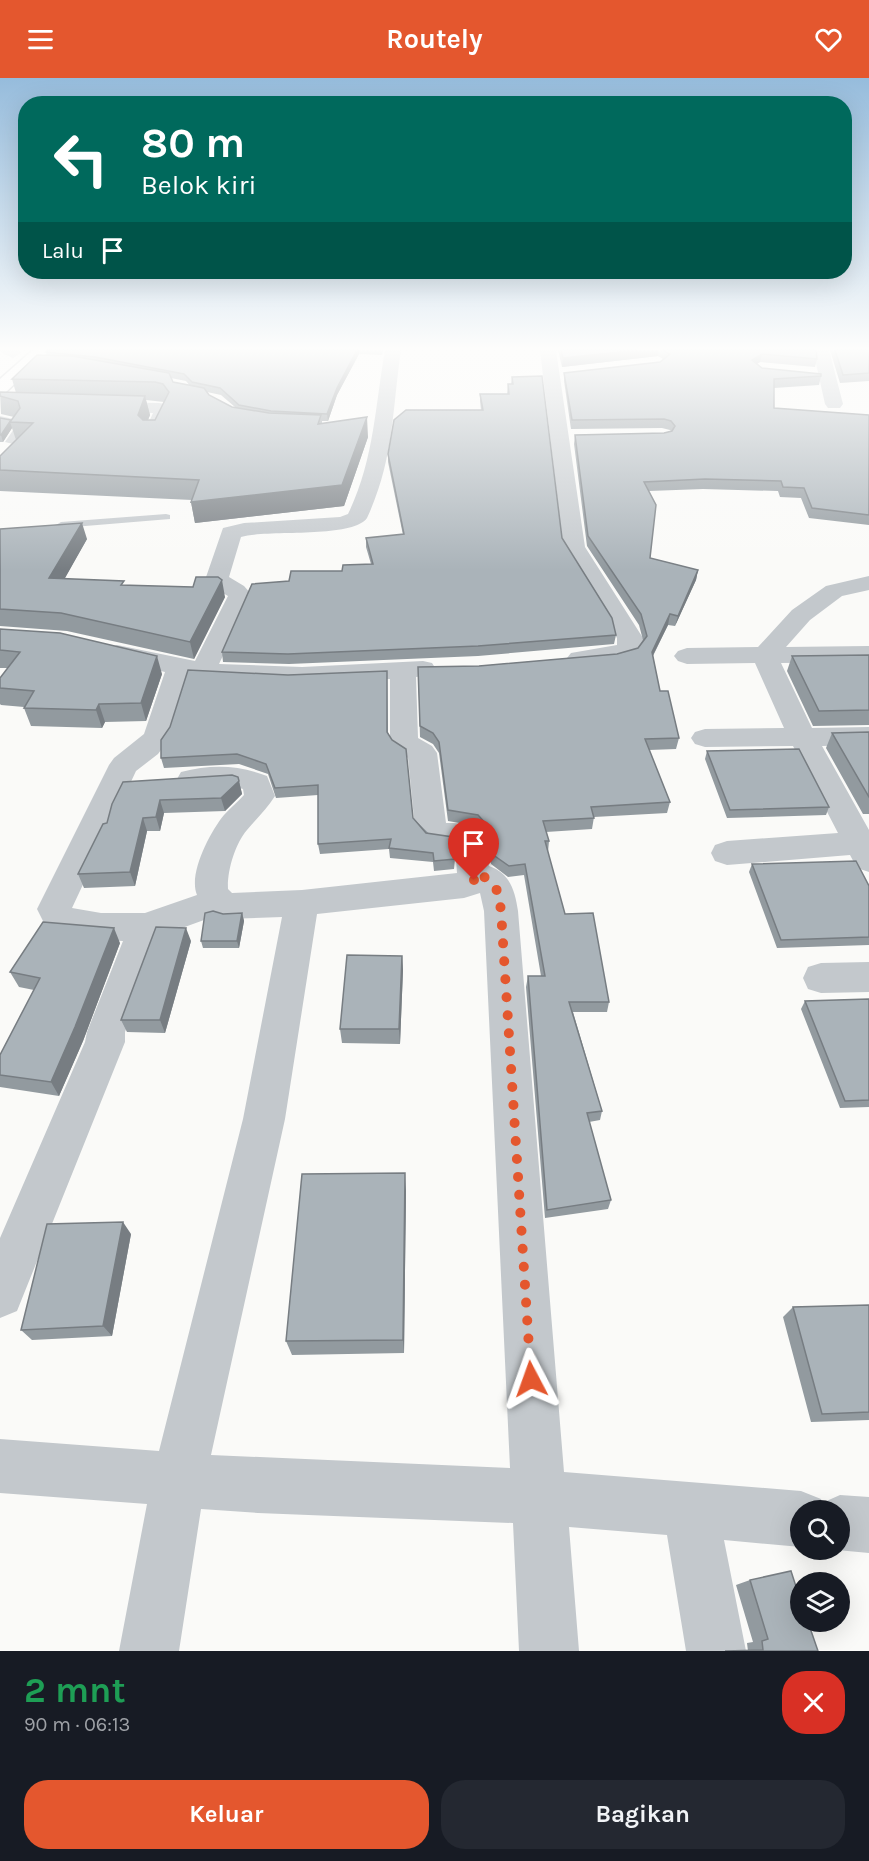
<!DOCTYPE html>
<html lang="id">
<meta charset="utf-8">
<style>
body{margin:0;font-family:Karla,sans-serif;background:#242831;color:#f1f3f6;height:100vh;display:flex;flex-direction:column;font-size:22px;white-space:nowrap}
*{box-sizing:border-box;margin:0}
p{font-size:20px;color:#9ea1a6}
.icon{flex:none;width:33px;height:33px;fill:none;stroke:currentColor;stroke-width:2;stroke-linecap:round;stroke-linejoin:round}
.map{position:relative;height:1573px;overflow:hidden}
.panel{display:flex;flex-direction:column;background:#171b24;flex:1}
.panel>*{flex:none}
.hud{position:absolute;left:18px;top:18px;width:834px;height:183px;border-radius:24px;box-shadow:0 6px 24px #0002;background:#00695c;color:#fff;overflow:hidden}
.fabs{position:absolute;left:790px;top:1422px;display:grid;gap:12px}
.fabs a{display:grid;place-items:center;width:60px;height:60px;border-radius:50%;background:#171b24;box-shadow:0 6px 24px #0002;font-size:30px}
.pin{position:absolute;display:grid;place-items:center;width:51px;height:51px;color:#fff;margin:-62px -26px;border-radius:50% 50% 50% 0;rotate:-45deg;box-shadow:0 0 6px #0007}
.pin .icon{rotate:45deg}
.me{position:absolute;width:66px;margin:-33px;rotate:356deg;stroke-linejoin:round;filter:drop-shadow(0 0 4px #0008)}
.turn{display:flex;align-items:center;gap:21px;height:126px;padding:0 24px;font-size:27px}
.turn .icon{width:78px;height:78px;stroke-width:2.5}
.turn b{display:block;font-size:42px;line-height:51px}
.then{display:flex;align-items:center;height:57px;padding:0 24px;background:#0003;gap:12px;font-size:22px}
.round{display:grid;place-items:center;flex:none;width:63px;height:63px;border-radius:24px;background:#242831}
.headline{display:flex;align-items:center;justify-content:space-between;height:102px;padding:0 24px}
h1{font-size:36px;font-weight:700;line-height:45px;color:#1e9e55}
.primary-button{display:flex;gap:12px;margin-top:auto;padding:12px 24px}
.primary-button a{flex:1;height:69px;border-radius:24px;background:#e4572e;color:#fff;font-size:24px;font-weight:700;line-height:69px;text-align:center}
.primary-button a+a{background:#242831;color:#f1f3f6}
header{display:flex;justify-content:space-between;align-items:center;height:78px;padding:0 24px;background:#e4572e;color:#fff;font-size:27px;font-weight:700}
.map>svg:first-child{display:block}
</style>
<header><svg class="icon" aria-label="menu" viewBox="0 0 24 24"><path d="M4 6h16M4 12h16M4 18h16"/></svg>Routely<svg class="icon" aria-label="heart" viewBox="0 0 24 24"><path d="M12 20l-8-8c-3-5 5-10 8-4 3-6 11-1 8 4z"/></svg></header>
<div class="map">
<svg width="869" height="1573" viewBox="0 0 869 1573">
<rect width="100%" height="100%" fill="#fafaf8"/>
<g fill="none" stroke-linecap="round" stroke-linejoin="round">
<g stroke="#b4b9bd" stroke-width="3">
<path id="trunk" d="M33,272H50L6,314L0,315V301Z"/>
</g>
<path fill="#c3c8cc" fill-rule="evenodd" d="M0,338L22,343L24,348L13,366L5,364L16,348L14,345L0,344Z
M166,436L170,437V441L61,450L56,447L61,444Z"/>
<path fill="#c3c8cc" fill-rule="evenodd" d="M0,272H19L21,275L13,280L2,275Z
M385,272H401C392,333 394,382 367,440C352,461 267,451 241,459L229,499L244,508L252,517L219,586L302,589L423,583L432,585L436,591L432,597L416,599L418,660L432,668L437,675L446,745C485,745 485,753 489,788C510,795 515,813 518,833L564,1394L801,1413L821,1421L822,1425L840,1417L869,1419V1475L837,1472H840V1432H801V1469L724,1462L746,1573H686L667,1457L569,1449L579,1573H519L513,1445L258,1435L201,1431L179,1573H119L147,1426L0,1415V1361L159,1373L243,1041L282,839L225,841L215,838L160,858L125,954V964L17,1233L0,1240V1160L85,964L87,954L123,863C95,862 70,858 45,847L37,831L109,687L114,680L144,656L165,594L108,580L104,575L108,570L117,567L195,583L228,518L209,507L205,502L223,450L244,445L340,439L348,436C374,383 375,329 385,272ZM190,598L278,605L390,601V664L394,670L408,680L415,750C425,766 437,767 455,767L457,795L302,812L232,815L228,811C227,793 235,766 247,752C257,740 267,731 275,718L267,698C238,687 212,686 181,694L177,701L181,708C201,714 224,704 243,711L244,717C238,724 230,730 224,737C210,754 188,796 197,817L145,835H101L72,830L136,693L158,676L171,658ZM480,815L484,833L510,1390L211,1377L285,1041L317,836L464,820Z
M540,272H556L585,469L643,560V567L635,578L580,588L571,585L567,580L571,575L617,567V560L563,469Z
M813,272H829L843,326L840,330H828L825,326Z
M104,324L159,325L165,326L171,334L159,359H147L144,355L153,335L98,333L95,329L98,325Z
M869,498V512L842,518L810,542L786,569L869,568V584L781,585L812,650L869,649V667L822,668L869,752V794L857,790L850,777L727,787L715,783L711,775L715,767L727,763L838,755L793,668L705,669L695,666L691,660L695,654L705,651L784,650L755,585L687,586L678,583L674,578L678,573L687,570L758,569L792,532L826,508Z
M869,884V914L821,915L808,911L803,900L808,889L821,885Z"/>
<use href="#trunk" fill="#fff" fill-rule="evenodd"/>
</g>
<path fill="#929a9f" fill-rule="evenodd" d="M48,272H383L382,277L359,276L337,317L328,343H322V345L368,359L344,428L195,445L191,424L192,422L0,413V378L16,362L12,350L3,364H0V340L11,343L14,339L1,336L0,314L16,315L12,301L47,277L46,274ZM171,300L186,303L190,308L173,304ZM207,314L221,317L235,329H232L209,317ZM146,322L164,324L155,342H148L150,337Z
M558,272H816L817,281L815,289L760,284L757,286L762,290L821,298L819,307L774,310V330L869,337V447L809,440L801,420L780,419L778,413L703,411L649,413L650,480L698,492L696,502L675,548L668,547L653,578L660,613L679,660L676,671L649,672L670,724L667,735L594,739L592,751L546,754L549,763L548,774L565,836L609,924L607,934H573L602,1033L600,1042L589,1044L611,1122L608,1131L545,1140L526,909L528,898H541L524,797L508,799L491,786L486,758L477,748L448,743L439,675L433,666L420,659L418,589L479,588L617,576L638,570L643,562L639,547L587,468L574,366L575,357L664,355L671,353L670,352L662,350L571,351L564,303V295L660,284L663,281L658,278L562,289Z
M830,272H869V303L840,305Z
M512,299L562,460L616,557L614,566L478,578L289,586L223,584L222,574L289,503L342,493L371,486L366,469V460L403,457L388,384V376L481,332L480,323V316H507L508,306H511Z
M0,451L87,461L64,501L225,519L194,581L67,553L0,548Z
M0,551L162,596L146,643L105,644L102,650L31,648L24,630V629L1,627L0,626V600L8,590H0Z
M869,577V647L813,648L787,593L792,578Z
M387,593L388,655L413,740L455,781L454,791L434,793L433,784L390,780L389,771L320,776L318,766V717L276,720L268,696L239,686L164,690L161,680L288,597Z
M869,654V736H863L826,670L832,655Z
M707,673L829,729L826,737L727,740L705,681Z
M238,699L242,716L225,733L164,735L160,753H147L135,808L84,810L78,796L107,745L112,726Z
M752,786L869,808V867L777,870L749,794Z
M242,835L244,843L239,870H203L201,863L223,836Z
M191,863L165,955L127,954L121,942Z
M120,865L83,963L59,1018L0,1009V977L34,912L19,909L10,894Z
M402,878L403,892L400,966L342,965L340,951Z
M869,921V1029L840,1030L801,931L805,923Z
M406,1112L404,1275L292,1277L286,1263Z
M131,1156L112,1258L32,1262L21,1252Z
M869,1227V1342L811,1344L783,1239L793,1229Z
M750,1502L818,1573H748L747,1565L753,1564L736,1507Z"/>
<path fill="#777d82" d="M357,272H359V276L337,317L328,343L327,336L337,310Z
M636,272H659L658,278L562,289L563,280Z
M762,276L760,284L750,290L752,282Z
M145,318L150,337L142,356L138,337Z
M367,339L368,359L344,428L195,445L191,424Z
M11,342L10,344L12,350L3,364L1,357Z
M82,445L87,461L55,518L49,500Z
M698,492L696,502L675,548L678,538Z
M222,502L225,519L194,581L190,564Z
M670,536L668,547L649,585L652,574Z
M157,578L162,596L146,643L141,625Z
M99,626L105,644L102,650L96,632Z
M239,703L242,716L225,733L221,720Z
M160,722L164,735L160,753L156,739Z
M143,740L147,753L135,808L130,794Z
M242,835L244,843L239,870L237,863Z
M114,850L120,865L83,963L59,1018L51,1004Z
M186,850L191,863L165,955L160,942Z
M402,878L403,892L400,966L399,951Z
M405,1095L406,1112L404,1275L403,1262Z
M123,1144L131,1156L112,1258L103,1248Z"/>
<path fill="#aab3b9" stroke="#777d82" stroke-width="1.5" d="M48,272H357L337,310L327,336L271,333L239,327L220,310L192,304L184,296L95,279L46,274Z
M561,272H636L563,280Z
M663,272H816L817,281L762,276L752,282L762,290L821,296V298L774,301V330L869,337V437L812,430L804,410L783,409L781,403L705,401L644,404L656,427L650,480L698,492L678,538L670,536L652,574L660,613H668L679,660L645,661L670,724L591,729L594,740L543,743L549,763H545L565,836L593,835L609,924H569L602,1033L587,1035L611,1122L547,1132L528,898H545L525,786L509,788L492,776L487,747L478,737L448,732L439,664L433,655L420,648L418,589L479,588L617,576L638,570L647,558L641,536L588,458L575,357L664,355L672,353L675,348L671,343L664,341L572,342L564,295L660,284L670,276Z
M835,272H869V295L843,297Z
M37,277L72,278L169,295L173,304L204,310L209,317L232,329L269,335L321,337L318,346L367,339L342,407L191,424L199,402L0,392V378L33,345L10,344L20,330L18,323L0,318V314L145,318L138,337L143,342H155L169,314L163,306L155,304L12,301Z
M542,298L562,460L612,540L616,557L478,568L288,576L222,574L252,506L289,503L291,493H342L343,487L373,486L366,460L404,456L388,376L394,342L406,332H483L480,316H509L508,306H513L512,299Z
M0,340L11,342L1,357H0Z
M82,445L49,500L124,503L121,507L193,509L196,499H218L222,502L190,564L61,535L0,531V451Z
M0,551L60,555L157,578L141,625L99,626L96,632L24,630L34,613L0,610V600L20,574L0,572Z
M869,577V632L819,633L792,578Z
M188,592L288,597L387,593V654L392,662L406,671L413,740L426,755L453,759L455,781L434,783L433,775L389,770L391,761L318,766V707L275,710L266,686L237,676L161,680V662L170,649Z
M869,654V719L832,655Z
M799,671L829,729L730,732L707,673Z
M232,697L238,699L239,703L221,720L160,722L156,739L143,740L130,794L78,796L103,746L107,745L112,726L123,704Z
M856,783L869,808V859L781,862L752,786Z
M213,833L223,836L242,835L237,863H201L205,835Z
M43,844L114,850L75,949L51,1004L0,997V977L40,900L10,894Z
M156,849L186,850L160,942H121Z
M347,877L402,878L399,951H340Z
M869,921V1022L845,1023L805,923Z
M405,1095L403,1262L286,1263L302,1096Z
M123,1144L103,1248L21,1252L47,1146Z
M869,1227V1334L822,1336L793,1229Z
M791,1493L801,1524V1544H808L818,1573H725L763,1572L762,1563L768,1561L750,1502Z"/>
<linearGradient id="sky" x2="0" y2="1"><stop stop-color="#96bcdc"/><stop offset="0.55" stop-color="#fdfdfc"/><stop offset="1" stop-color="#fdfdfc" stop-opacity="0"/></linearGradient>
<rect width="869" height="492" fill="url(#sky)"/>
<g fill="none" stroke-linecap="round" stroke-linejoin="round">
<path stroke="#e4572e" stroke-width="10" stroke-dasharray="0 18" d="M474,802L473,796C496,800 498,811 501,833L531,1301"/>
</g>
</svg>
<div class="fabs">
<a><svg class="icon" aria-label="search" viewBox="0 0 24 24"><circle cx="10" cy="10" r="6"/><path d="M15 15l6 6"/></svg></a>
<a><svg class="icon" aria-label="layers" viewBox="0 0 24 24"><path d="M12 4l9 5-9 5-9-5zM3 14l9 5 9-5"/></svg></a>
</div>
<div class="pin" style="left:474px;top:802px;background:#d93025"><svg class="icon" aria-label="arrive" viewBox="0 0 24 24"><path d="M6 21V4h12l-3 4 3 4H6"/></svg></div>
<svg class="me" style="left:531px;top:1301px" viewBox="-20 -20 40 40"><path d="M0-17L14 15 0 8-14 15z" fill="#e4572e" stroke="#fff" stroke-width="4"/></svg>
<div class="hud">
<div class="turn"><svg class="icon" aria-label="left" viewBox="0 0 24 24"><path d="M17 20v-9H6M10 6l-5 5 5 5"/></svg><div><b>80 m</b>Belok kiri</div></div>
<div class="then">Lalu<svg class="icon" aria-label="arrive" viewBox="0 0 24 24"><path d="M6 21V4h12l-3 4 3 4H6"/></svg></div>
</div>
</div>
<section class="panel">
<div class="headline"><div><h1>2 mnt</h1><p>90 m · 06:13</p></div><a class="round" style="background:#d93025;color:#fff"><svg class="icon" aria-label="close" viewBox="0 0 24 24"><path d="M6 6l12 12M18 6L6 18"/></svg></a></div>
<div class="primary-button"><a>Keluar</a><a>Bagikan</a></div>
</section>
